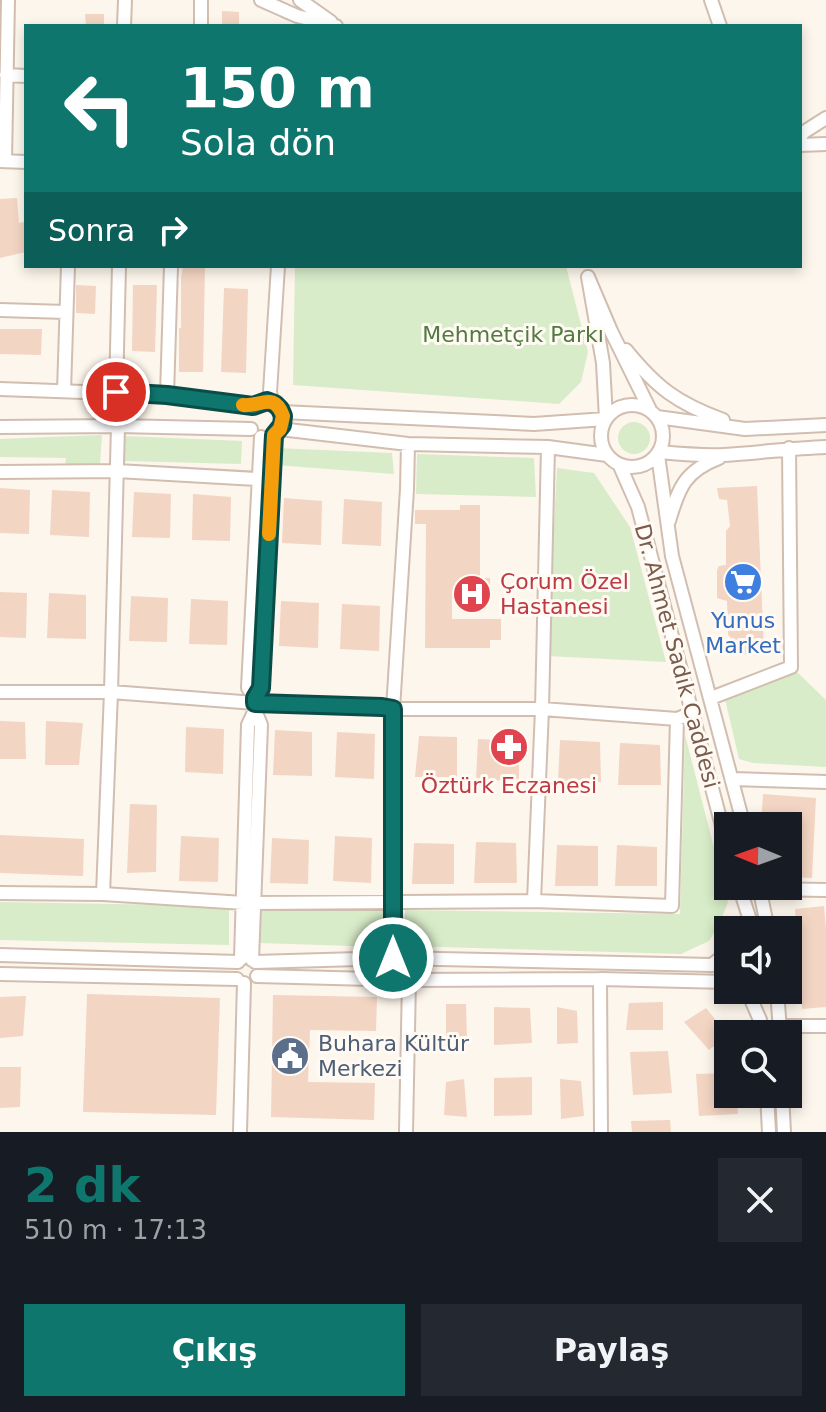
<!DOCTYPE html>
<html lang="tr">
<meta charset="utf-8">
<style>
body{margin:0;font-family:"DejaVu Sans",sans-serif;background:#242831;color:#f1f3f6;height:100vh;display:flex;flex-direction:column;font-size:30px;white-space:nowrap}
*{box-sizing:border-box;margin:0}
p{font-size:26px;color:#9ea1a6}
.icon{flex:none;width:44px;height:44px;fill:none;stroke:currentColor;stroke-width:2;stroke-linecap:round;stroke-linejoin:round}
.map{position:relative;height:1132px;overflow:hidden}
.panel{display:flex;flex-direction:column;background:#171b24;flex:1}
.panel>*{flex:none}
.top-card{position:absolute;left:24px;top:24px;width:778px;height:244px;border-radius:0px;box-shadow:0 4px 12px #0003;background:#0f766e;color:#fff;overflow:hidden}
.needle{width:52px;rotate:271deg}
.fabs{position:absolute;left:714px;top:812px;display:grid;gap:16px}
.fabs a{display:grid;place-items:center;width:88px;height:88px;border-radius:0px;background:#171b24;box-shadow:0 4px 12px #0003;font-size:40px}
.pin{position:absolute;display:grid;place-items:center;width:68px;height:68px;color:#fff;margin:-34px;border:4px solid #fff;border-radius:50%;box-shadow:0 2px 8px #0007}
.me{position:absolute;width:88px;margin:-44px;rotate:0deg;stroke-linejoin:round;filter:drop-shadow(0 0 6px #0008)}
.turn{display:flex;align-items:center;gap:28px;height:168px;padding:0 24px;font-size:36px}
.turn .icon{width:104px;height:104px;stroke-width:2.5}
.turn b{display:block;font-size:56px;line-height:68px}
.then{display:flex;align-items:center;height:76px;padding:0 24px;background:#0003;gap:16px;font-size:30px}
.round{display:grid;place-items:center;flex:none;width:84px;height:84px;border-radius:0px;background:#242831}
.headline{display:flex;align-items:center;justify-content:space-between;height:136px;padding:0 24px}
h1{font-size:48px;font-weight:600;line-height:60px;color:#0f766e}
.cta{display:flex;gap:16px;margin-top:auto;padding:16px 24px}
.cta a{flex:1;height:92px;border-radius:0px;background:#0f766e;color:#fff;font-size:32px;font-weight:600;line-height:92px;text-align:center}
.cta a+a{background:#242831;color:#f1f3f6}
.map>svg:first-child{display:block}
</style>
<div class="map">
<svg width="826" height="1132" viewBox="0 0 826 1132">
<rect width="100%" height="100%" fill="#fdf6ec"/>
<path fill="#d8ecc9" d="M295,266H566L588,352L581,382L559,404L293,385Z
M618 438a16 16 0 1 1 32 0a16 16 0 1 1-32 0Z
M102,435L100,464L65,465L66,458L0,457V439Z
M124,436L242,441L241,464L124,461Z
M275,448L392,453L394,474L275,465Z
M417,454L534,458L536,497L416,494Z
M557,468L594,473L630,527L666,662L547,656Z
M797,672L826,700V767L753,763L739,759L725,699Z
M685,735L728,902L719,925L709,941L681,954L404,946L405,910L680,914Z
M0,902L229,906V945L0,940Z
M260,907L384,911L382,947L259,943Z"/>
<path fill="#f3d5c3" d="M222,11L239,12V26H222Z
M85,14H104V26H86Z
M17,198L19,223L24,222L26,230V252L0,258V199Z
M183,266H205L203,372H179V328H181V278Z
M76,285L96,286L95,314L76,313Z
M133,285H157L155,352L132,351Z
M224,288L248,289L246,373L221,372Z
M0,329H42L41,355L0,354Z
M757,486L764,650L755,654L734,655L733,640L728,635L727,601L717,598V570L719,566L726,565V531L730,526L727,500L719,499L717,488Z
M0,488L30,490L29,534L0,533Z
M52,490L90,492L89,537L50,535Z
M134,492L171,494L170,538L132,537Z
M193,494L231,497L230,541L192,540Z
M284,498L322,501L321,545L282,543Z
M344,499L382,502L381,546L342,544Z
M460,505H480V578H490V595H452V619H501V640H490V648H425L426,524H415V510H460Z
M0,592L27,593L26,638L0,637Z
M49,593L86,595V639L47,638Z
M131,596L168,598L167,642L129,641Z
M191,599L228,601L227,645L189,644Z
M281,601L319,603L318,648L279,646Z
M342,604L380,606L379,651L340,649Z
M0,721L25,722L26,759H0Z
M46,721L83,723L79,765H45Z
M186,727L224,729L223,774L185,772Z
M275,730L312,732V776L273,775Z
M337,732L375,734L374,779L335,777Z
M419,736L457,737V777H415Z
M478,739L519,741V781L476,780Z
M560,740L600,742L601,782H558Z
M620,743L660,745L661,785H618Z
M763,794L816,798L812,878L788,877V826L761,825Z
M130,804L157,805L156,872L127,873Z
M0,835L84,839L83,876L0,873Z
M181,836L219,838L218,882L179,881Z
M335,836L372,838L371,883L333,881Z
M272,838L309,840L308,884L270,883Z
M476,842L516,843L517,883H474Z
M414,843L454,844V884H412Z
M557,845L598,846V886H555Z
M617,845L657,847V886H615Z
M824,906L826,929V1007L802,1009L795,909Z
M87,994L220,998L216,1115L83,1112Z
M273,995L377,997L376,1031L310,1030L308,1082L375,1083L374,1120L271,1117Z
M26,996L23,1036L0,1038V997Z
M663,1002V1030H626L629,1003Z
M446,1004H466L467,1039L446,1040Z
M494,1007L530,1008L532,1043L494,1045Z
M557,1007L577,1011L578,1043L557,1044Z
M706,1008L728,1035L709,1050L684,1022Z
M668,1051L672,1093L633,1095L630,1052Z
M0,1067H21L20,1107L0,1108Z
M728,1073V1094H736L738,1114L699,1116L696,1074Z
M532,1077V1115L494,1116V1078Z
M464,1079L467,1117L444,1115L446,1082Z
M560,1079L581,1081L584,1116L561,1119Z
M670,1120L671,1132H632L631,1121Z"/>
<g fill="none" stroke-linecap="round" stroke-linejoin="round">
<g stroke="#d1beb0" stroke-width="16">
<path id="minor" d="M261,0L297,16L336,26
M300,0L331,22
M711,0L720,26
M124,26L125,0
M201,26V0
M6,75L26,76
M800,137L804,132L826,118
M800,145L826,144
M0,161L26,162
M5,161L8,0
M0,310L66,312
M626,350C657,388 677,403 723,420
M0,389L167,395L253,406
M64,391L68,266
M116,392L119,266
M167,395L171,266
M272,402L270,392L278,266
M601 436a31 31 0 1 1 62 0a31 31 0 1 1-62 0Z
M282,412L534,424L606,419L603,363L588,277L611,331L650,410
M657,417L745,429L826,425
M0,427L118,426L251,429
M280,429L408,444L548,447L607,455
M660,452C681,454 702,456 724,455C758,453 792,448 826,447
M658,455L672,556L744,826
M620,466L638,507L728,849
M0,472L117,471L258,479
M669,521C679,487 685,471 719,458
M0,692H111L255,703L382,707L393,709H542L677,719L692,713
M255,698L248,688L261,437
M711,698L791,667L789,448
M733,779L826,782
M739,886L749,917L743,930
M759,886L768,930
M759,889L826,890
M0,893L103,894L244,903L534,901L672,906L677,719
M103,894L111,692L118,426
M534,901L542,709L548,447
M0,955L238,962
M393,958V709L407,489L408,444
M241,959L248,725L255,710V698L261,688L274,435
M252,960L261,725L255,710
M255,962L393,958L712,965L728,952
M0,974L237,979
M257,976L409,980L600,979L728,982
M600,979L601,1132
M747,990L760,1020L762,1034
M777,990L780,1031
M779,1026H826
M767,1094L769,1132
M782,1094L784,1132
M240,1132L244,983
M406,1132L409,980"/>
</g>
<use href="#minor" stroke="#fff" stroke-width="12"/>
</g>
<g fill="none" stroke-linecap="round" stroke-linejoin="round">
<g stroke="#0a4d48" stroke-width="20">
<path id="route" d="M116,392L167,395L253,406L267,401L275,404L280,409L283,416L282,425L274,435L261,688L255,698V703L382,707L393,709V958"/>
</g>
<use href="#route" stroke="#0f766e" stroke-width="14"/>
<path stroke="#f59e0b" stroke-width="14" d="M243,405C261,407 274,391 283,416L280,429L274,435L269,534"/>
</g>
<defs>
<g id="supermarket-disc" transform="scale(2)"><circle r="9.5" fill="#3f7fe0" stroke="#fffaf3"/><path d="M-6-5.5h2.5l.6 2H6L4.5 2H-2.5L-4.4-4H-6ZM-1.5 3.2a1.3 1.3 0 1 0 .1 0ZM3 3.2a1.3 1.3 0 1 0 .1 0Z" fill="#fff"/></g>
<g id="hospital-disc" transform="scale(2)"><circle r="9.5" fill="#e0444e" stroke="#fffaf3"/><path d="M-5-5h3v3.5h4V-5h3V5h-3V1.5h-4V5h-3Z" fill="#fff"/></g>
<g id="pharmacy-disc" transform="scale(2)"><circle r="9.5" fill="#e0444e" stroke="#fffaf3"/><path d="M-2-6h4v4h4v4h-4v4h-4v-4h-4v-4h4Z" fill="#fff"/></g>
<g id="civic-disc" transform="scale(2)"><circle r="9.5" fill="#5c6f8a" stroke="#fffaf3"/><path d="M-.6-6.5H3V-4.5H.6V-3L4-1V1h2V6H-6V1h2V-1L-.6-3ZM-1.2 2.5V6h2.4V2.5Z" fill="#fff"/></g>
</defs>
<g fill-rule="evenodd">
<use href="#supermarket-disc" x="743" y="582"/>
<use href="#hospital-disc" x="472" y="594"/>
<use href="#pharmacy-disc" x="509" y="747"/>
<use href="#civic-disc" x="290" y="1056"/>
</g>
<g text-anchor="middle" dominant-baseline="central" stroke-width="6" stroke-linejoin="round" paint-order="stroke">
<g font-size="22" fill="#537a41" stroke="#fffaf3">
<text x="513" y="334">Mehmetçik Parkı</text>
</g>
<g font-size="22" fill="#be3a42" stroke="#fffaf3" text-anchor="start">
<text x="500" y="581">Çorum Özel<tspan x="500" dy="25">Hastanesi</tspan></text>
<text x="509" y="785" text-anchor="middle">Öztürk Eczanesi</text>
</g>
<g font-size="22" fill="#366cbe" stroke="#fffaf3">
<text x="743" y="620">Yunus<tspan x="743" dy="25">Market</tspan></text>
</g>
<g font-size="22" fill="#7a5c4d" stroke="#fffaf3">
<text transform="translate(677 656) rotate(75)">Dr. Ahmet Sadık Caddesi</text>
</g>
<g font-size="22" fill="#4e5e75" stroke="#fffaf3" text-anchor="start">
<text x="318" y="1043">Buhara Kültür<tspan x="318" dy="25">Merkezi</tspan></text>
</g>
</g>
</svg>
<div class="fabs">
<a><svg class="needle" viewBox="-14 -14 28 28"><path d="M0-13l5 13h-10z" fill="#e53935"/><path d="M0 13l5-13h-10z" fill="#9ea1a6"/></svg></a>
<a><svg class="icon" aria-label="sound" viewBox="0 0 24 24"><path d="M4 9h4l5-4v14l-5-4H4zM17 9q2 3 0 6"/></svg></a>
<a><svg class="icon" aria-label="search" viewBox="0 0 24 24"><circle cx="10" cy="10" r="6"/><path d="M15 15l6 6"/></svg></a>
</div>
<div class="pin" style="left:116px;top:392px;background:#d93025"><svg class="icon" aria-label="arrive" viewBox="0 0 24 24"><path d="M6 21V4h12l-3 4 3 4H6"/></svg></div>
<svg class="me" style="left:393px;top:958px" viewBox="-20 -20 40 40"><circle r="17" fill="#0f766e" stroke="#fff" stroke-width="3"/><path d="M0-11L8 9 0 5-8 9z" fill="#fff"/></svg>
<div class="top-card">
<div class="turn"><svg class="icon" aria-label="left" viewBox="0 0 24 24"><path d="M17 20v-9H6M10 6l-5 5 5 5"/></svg><div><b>150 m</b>Sola dön</div></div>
<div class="then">Sonra<svg class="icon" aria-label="right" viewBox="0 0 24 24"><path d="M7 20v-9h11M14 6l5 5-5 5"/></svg></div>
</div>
</div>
<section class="panel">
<div class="headline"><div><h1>2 dk</h1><p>510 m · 17:13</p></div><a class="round"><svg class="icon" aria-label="close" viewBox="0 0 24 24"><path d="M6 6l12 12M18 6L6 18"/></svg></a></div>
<div class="cta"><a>Çıkış</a><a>Paylaş</a></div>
</section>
